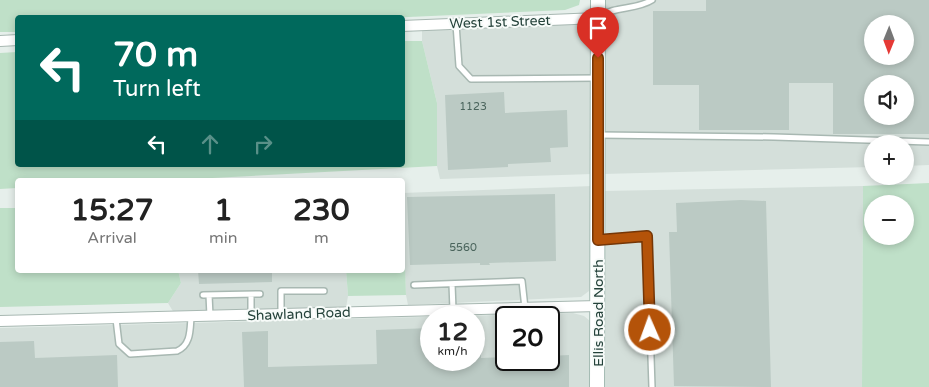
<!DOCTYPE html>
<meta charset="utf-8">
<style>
body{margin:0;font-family:"Varela Round",sans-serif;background:#f6f6f6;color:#222;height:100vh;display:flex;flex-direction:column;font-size:19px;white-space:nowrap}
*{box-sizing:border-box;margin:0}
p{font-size:16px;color:#767676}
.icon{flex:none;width:28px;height:28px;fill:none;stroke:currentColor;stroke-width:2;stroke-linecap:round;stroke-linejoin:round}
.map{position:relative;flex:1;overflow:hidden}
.sheet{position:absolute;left:15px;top:178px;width:390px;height:95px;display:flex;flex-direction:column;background:#fff;border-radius:5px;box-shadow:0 2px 8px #0003}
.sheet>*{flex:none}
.hud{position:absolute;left:15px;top:15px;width:390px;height:152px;border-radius:5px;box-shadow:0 2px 8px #0003;background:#00695c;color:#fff;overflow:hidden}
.needle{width:32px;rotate:181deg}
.controls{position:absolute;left:864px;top:15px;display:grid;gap:10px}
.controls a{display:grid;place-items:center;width:50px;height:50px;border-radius:50%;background:#fff;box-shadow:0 2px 8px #0003;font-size:25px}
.speed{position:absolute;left:420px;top:306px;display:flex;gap:10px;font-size:25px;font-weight:700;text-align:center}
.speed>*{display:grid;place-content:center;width:65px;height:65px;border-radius:50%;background:#fff;box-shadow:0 2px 8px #0003;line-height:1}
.speed small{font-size:12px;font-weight:400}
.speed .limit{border:2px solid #111;border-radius:8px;background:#fff;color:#111}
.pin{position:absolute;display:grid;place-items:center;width:42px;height:42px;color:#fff;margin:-51px -21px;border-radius:50% 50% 50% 0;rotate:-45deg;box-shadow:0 0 5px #0007}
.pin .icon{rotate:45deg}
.me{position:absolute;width:55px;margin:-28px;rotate:358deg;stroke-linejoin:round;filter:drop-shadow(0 0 4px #0008)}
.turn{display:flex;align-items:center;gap:18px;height:105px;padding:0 15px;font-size:22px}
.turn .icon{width:65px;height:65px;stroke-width:2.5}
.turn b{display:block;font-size:35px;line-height:42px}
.lanes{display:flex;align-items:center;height:48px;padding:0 15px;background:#0003;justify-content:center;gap:25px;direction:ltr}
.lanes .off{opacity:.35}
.eta{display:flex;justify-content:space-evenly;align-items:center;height:85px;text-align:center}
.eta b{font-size:30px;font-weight:800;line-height:35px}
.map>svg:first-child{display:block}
</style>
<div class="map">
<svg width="929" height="387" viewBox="0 0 929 387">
<rect width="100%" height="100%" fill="#e6efeb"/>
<path fill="#d4dfda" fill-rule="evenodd" d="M604,0H929V165L905,166V144H872V167L603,174ZM872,24H905V56H872ZM872,84H905V116H872Z
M579,24L586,29L590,35L593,50L592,174L440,179L437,166V103L422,41V30Z
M593,186V279L589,291L581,297L408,305L406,295L402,193Z
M863,186L862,387H603V191Z
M178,270H346L348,296L346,308L174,313L168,303L181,283Z
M573,313L584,316L590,321L593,328V387H0V328ZM431,318H474V360H431ZM506,318H549V360H506Z"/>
<path fill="#bfe0c8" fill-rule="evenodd" d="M0,0H580L579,5L565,10L386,18H18L17,32H0Z
M403,41H422L437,103V166L174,180H18L17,188L0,189V53L17,52L18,165H402Z
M929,183V387H862L863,186ZM872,204H905V236H872Z
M403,204L406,295L348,296L346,270H402Z
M0,208H17L18,270H178L181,283L168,303L0,307Z"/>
<path fill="#bbcac4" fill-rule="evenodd" d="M706,0H929V134H833V83H789V130H699V85H653V11H706ZM872,24H905V56H872ZM872,84H905V116H872Z
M504,92L505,113L567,110L568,147L550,148L551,162L508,164V167L448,170L445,95Z
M555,194L556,261L489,263L490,265H480V263L410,265L407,197Z
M741,200L766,201L771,387L674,386L669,232H677L676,203Z
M198,270H272V282L199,284Z
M431,328V360H474V347H481V358L506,357V360H549V356L569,355V387H244L242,332L268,331V367L377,364L376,330Z
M34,341L35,358L117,355L118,387H0V342Z"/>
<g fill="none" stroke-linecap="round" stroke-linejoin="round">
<g stroke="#a8b8b2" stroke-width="8">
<path id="lane" d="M601,16C614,6 637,10 652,0
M456,24L459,66L471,79L597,78
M599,135L774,137L929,142
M599,240L647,236L652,387
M452,284L453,310
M414,285L522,281L525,308
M203,295L260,294
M209,295L210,316
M251,295V314
M281,313V291H324
M116,319L119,344L130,354L177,351C191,345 190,330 191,317"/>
</g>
<g stroke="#a8b8b2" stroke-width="12">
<path id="street" d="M402,26L598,18
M0,41L18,40
M0,321L598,306"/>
</g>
<g stroke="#a4bbb3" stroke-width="16">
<path id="secondary" d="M597,387L598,0"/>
</g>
<use href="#lane" stroke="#fff" stroke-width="5"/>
<use href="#street" stroke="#fff" stroke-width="10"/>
<use href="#secondary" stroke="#fff" stroke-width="14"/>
</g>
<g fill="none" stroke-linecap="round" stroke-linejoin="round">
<g stroke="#753606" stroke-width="12">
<path id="route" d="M598,58V240L647,236L650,330"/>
</g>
<use href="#route" stroke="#b45309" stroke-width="9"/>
</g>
<g text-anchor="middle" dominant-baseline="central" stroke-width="4" stroke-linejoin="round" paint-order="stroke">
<g font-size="11" fill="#4a645c">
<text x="473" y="106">1123</text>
<text x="463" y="247">5560</text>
</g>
<g font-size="14" fill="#24423a" stroke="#f7fbf9">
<text transform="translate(500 22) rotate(-2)">West 1st Street</text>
<text transform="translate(598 313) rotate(-90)">Ellis Road North</text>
<text transform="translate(299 314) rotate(-2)">Shawland Road</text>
</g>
</g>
</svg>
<div class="controls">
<a><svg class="needle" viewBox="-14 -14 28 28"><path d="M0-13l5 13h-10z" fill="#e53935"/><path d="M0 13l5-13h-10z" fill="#767676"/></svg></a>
<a><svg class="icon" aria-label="sound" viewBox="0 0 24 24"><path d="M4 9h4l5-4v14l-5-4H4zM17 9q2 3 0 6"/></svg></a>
<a>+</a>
<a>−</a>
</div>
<div class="speed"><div>12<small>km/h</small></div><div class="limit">20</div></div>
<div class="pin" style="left:598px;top:58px;background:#d93025"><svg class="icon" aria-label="arrive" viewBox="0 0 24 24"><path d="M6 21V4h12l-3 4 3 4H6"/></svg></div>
<svg class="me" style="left:650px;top:330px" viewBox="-20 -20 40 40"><circle r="17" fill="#b45309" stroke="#fff" stroke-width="3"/><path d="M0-11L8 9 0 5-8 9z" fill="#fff"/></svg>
<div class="hud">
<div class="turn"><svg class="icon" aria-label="left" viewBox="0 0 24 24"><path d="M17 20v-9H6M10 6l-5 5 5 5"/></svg><div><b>70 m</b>Turn left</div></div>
<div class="lanes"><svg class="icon" aria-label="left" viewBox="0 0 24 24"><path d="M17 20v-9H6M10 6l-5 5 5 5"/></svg><svg class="icon off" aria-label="ahead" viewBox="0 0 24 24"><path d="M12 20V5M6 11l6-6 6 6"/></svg><svg class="icon off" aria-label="right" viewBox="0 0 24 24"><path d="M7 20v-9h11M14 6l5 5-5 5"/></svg></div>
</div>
<section class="sheet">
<div class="eta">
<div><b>15:27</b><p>Arrival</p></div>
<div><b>1</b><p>min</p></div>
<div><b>230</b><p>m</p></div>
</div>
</section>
</div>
